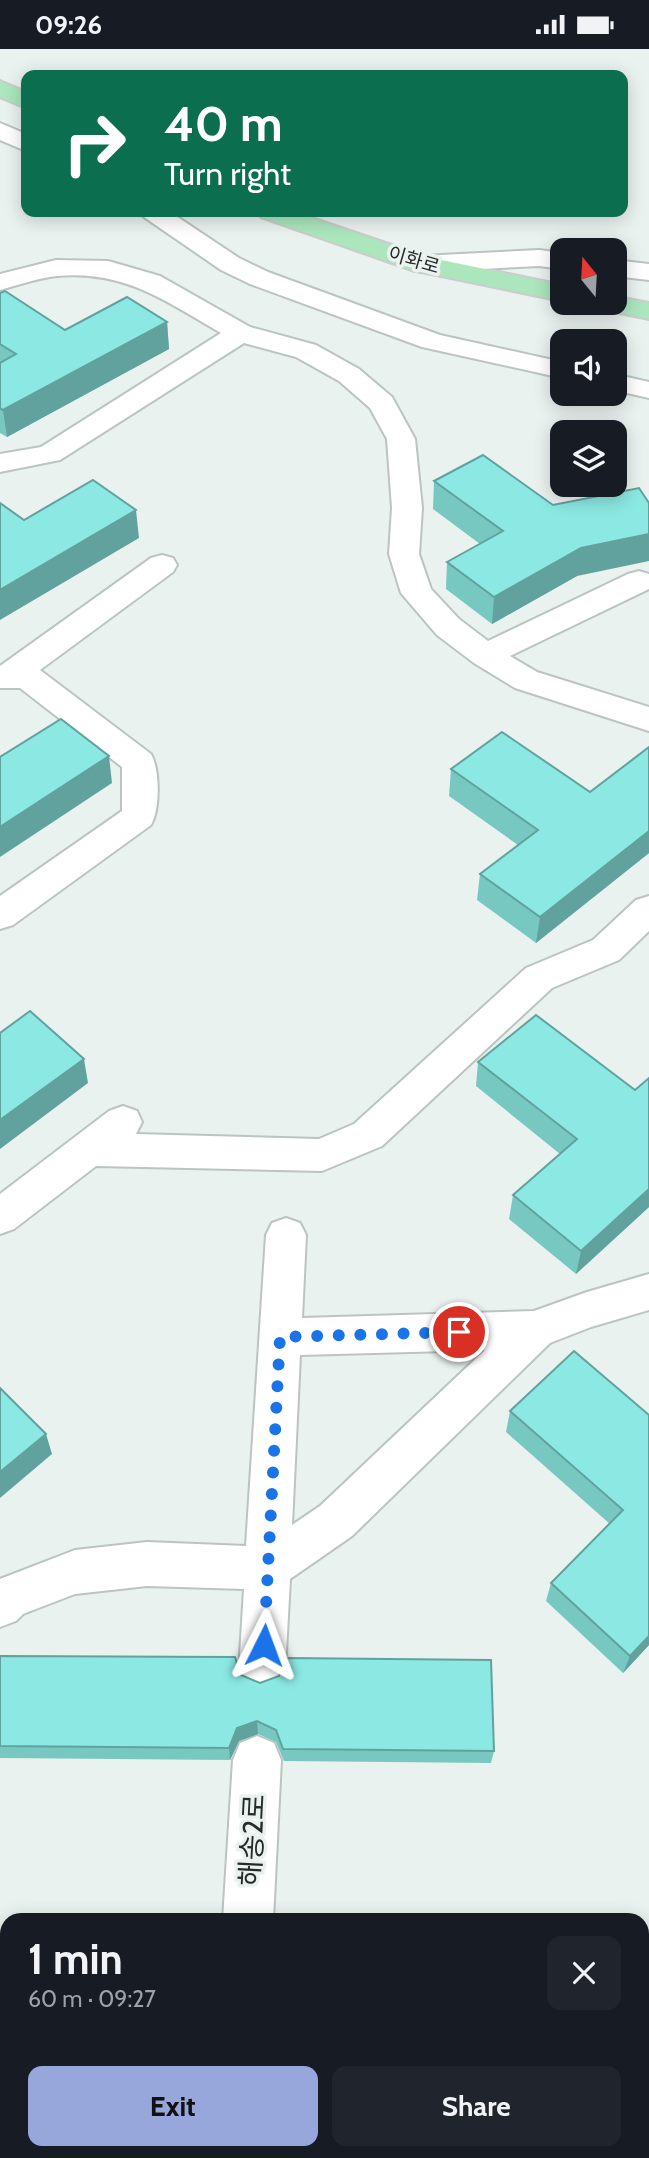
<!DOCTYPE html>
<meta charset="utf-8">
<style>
body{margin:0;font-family:Cabin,"Noto Sans KR",sans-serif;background:#20242c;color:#f1f3f6;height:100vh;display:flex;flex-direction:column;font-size:26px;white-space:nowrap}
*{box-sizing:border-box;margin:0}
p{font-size:23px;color:#9ea1a6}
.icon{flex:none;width:38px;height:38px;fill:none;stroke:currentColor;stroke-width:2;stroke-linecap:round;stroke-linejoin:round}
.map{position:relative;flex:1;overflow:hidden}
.sheet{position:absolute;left:0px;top:1864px;width:649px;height:247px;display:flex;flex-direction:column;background:#171b24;border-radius:21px 21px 0 0;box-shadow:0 4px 18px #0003}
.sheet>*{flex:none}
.guide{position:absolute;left:21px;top:21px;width:607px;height:147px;border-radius:14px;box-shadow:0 4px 18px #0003;background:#0b6e4f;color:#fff;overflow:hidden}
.needle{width:46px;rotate:342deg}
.fabs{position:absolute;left:550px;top:189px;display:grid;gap:14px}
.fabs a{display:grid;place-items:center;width:77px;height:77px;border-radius:14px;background:#171b24;box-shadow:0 4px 18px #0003;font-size:35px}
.pin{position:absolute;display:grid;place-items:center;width:60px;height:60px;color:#fff;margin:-30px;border:4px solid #fff;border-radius:50%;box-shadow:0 2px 7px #0007}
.me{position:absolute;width:77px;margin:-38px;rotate:3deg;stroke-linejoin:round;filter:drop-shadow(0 0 5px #0008)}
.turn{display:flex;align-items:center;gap:24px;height:147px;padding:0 28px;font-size:32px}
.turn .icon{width:91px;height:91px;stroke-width:2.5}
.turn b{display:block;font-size:49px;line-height:60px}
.round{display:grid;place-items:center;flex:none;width:74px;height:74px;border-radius:14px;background:#20242c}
.head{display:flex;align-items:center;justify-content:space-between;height:119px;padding:0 28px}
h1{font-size:42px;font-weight:700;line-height:52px}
.primary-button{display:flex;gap:14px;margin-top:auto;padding:14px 28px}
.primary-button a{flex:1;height:80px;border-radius:14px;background:#98a7db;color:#111;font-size:28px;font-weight:700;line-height:80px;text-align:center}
.primary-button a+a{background:#20242c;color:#f1f3f6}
.status{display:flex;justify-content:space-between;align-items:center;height:49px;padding:0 35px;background:#171b24;direction:ltr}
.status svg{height:19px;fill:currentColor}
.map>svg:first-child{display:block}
</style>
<div class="status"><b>09:26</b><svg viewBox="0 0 49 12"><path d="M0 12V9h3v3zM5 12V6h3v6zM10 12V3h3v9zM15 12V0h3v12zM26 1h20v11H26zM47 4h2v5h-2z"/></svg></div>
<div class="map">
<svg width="649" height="2109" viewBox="0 0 649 2109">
<rect width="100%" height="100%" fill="#eaf2ef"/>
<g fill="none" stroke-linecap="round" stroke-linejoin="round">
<g stroke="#bbc4c0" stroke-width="4">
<path id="minor" d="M0,74L26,85V102L0,91Z
M140,163H170L239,209L268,223L440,286L562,313V329L422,298L250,235L221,221L144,168Z
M539,201L562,204V220L539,217L421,223L412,221L408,215L412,209L421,207Z
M56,211L108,212L160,227L250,278L316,296L359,320L392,348L415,390L422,459L419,505L431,540L459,570L488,592L628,525L639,522L649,525V540L510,607L537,623L649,658V682L515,639L474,614L437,586L401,544L389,505L392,459L387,390L370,359L339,332L296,308L244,294L60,411L0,423V405L41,398L221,284C165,252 125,221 57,227C38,229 18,236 0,241V225Z
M614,211L649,215V231L614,227Z
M614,325L649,333V349L614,341Z
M162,506L173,509L177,516L173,523L40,621L151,705C160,721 160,760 151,776L13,876L0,880V847L122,762V718L20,639H0V617L151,509Z
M649,847V882L619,911L552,939L382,1097L322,1122L96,1117L14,1180L0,1185V1145L109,1062L123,1057L137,1062L142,1073L136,1085L319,1090L354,1075L526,919L593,891L636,851Z
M286,1169L300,1174L306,1186L302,1269L534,1262L587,1243L649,1225V1261L591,1278L550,1294L352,1487L290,1530L285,1622L279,1638L262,1645L245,1638L239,1622L244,1540L147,1537L75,1545L23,1565L16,1572L0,1578V1530L75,1501L147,1493L246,1497L266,1186L272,1174ZM485,1301L320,1457L292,1476L300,1306Z
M257,1687L274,1694L281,1711L273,1871H223L233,1711L240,1694Z
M0,1934H7V1986H0Z
M642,1939H649V1991H642Z
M213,2104H267L266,2109H212Z"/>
</g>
<g stroke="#cbcccc" stroke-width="4">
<path id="major" d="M0,32L26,43V59L0,48Z
M257,163H294L427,208L562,236V252L412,221L261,168Z
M614,247L649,254V270L600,260L597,254H614Z"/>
</g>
<use href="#minor" fill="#fff" fill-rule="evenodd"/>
<use href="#major" fill="#abe6bd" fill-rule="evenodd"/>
</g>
<path fill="#78c8c2" d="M0,244L65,281L167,273L169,300L7,388L0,384Z
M434,432L577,527L492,575L446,540L447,513L480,495L433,460Z
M649,698V804L536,894L477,851L480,825L518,796L449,747L451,720L590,743Z
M478,1013L635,1041L649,1029V1158L576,1225L509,1170L513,1146L560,1105L476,1037Z
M510,1362L649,1366V1596L623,1624L546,1552L551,1534L610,1475L506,1383Z
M0,1607L241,1626L260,1634L494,1702L491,1714L284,1712L276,1693L258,1685L239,1692L230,1711L0,1709Z"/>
<path fill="#61a29e" d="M167,273L169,300L7,388L3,361Z
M136,461L139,489L0,571V541Z
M649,485V512L577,527L492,575L494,548L581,499Z
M109,707L112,734L0,808V778Z
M649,782V804L536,894L540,868Z
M84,1010L88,1034L0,1100V1071Z
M649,1140V1158L576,1225L581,1202Z
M46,1385L52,1405L0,1449V1423Z
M649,1587V1596L623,1624L630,1607Z
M257,1672L258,1685L239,1692L230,1711L229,1699L237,1679Z"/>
<path fill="#8be8e2" stroke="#61a29e" stroke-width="2" d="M5,242L65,281L127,248L167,273L3,361L0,359V314L16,305L0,295V244Z
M483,406L553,456L639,439L649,454V485L581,499L494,548L447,513L503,482L434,432Z
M93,431L136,461L0,541V454L24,471Z
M61,670L109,707L0,778V708Z
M502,683L590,743L649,698V782L540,868L480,825L538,781L451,720Z
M30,962L84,1010L0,1071V984Z
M536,966L635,1041L649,1029V1140L581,1202L513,1146L577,1090L478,1013Z
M574,1302L649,1366V1587L630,1607L551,1534L623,1461L510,1362Z
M0,1339L46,1385L0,1423Z
M0,1607L235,1608L241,1626L260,1634L279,1627L287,1609L491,1611L494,1702L283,1700L276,1681L257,1672L237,1679L229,1699L0,1697Z"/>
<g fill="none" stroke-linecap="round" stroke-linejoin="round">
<path stroke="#1a73e8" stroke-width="12" stroke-dasharray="0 21.6" d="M264,1596L280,1288L459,1283"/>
</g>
<g text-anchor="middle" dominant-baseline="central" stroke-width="7" stroke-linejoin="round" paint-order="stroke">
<g font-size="19" fill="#272a29" stroke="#eaf2ef">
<text transform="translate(414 211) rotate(16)">이화로</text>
</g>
<g font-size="28" fill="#272a29" stroke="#eaf2ef">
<text transform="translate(252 1791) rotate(-87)">해송2로</text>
</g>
</g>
</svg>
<div class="fabs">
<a><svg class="needle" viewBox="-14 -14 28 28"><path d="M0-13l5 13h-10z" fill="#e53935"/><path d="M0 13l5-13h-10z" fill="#9ea1a6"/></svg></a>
<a><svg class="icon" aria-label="sound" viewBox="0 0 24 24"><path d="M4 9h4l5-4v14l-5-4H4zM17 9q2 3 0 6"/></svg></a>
<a><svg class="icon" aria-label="layers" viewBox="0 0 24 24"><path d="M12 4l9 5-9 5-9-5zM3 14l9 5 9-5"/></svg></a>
</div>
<div class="pin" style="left:459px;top:1283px;background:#d93025"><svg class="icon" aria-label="arrive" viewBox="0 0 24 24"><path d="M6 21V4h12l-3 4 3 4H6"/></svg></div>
<svg class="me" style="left:264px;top:1596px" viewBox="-20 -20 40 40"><path d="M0-17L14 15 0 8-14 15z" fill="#1a73e8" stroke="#fff" stroke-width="4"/></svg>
<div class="guide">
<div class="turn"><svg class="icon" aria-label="right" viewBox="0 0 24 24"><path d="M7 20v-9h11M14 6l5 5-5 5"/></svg><div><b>40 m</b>Turn right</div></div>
</div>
<section class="sheet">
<div class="head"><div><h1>1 min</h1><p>60 m · 09:27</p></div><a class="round"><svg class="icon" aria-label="close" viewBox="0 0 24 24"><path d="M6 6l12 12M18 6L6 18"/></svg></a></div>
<div class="primary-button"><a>Exit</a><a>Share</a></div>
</section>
</div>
